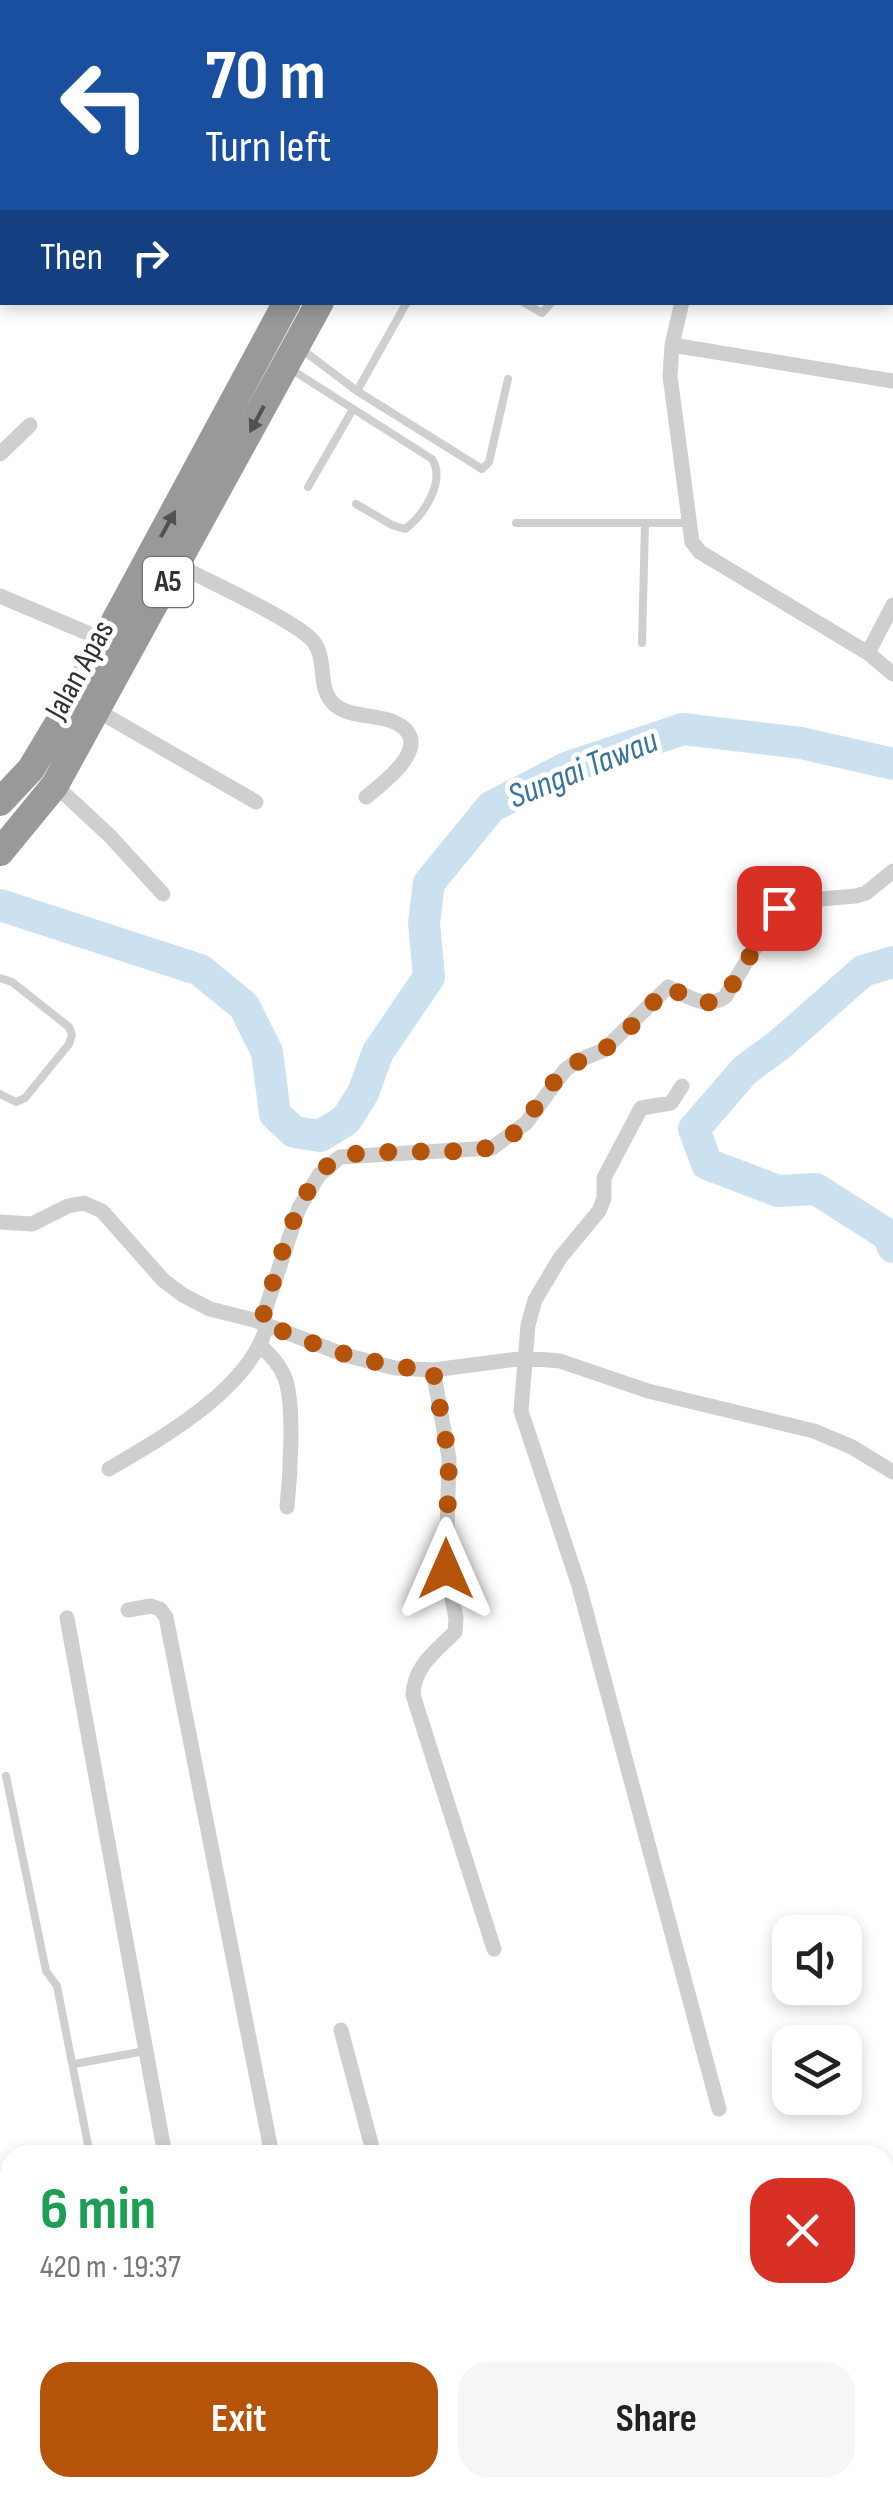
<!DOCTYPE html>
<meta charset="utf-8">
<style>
body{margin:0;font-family:"Sofia Sans Condensed",sans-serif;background:#f6f6f6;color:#222;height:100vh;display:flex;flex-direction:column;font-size:38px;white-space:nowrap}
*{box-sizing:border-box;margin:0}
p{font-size:32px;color:#767676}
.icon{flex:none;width:55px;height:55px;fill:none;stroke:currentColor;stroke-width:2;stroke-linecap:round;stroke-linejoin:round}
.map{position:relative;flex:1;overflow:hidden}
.panel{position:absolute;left:0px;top:2145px;width:895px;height:352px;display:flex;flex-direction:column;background:#fff;border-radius:30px 30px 0 0;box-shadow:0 5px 15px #0003}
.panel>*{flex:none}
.guide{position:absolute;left:0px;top:0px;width:895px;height:305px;box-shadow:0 5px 15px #0003;background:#1a4fa0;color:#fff;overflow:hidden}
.buttons{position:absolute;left:772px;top:1915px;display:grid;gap:20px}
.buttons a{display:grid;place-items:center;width:90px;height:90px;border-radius:20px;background:#fff;box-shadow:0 5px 15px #0003;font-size:50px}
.pin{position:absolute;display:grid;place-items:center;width:85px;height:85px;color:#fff;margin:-42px;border-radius:20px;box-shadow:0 5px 15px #0006}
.me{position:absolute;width:110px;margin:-55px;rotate:0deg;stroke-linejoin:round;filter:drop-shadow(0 0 8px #0008)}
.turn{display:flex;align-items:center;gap:35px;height:210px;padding:0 40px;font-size:45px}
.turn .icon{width:130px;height:130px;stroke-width:2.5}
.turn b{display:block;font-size:70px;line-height:85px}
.then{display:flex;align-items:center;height:95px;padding:0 40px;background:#0003;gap:20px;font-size:38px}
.round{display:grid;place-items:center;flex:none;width:105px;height:105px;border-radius:30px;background:#f6f6f6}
.summary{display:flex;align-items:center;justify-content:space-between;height:170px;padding:0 40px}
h1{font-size:60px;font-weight:700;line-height:75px;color:#1e9e55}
.action{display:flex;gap:20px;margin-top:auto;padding:20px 40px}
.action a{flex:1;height:115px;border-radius:30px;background:#b45309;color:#fff;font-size:40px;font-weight:700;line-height:115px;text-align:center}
.action a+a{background:#f6f6f6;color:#222}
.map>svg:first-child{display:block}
</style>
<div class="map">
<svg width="893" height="2497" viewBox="0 0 893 2497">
<rect width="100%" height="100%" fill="#fff"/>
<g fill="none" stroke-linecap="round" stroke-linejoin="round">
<path stroke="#cce1ef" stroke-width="20" d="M0,2225L10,2229
M589,2488L602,2497"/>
<path stroke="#cce1ef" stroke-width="32" d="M0,905L200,970L244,1006L267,1052L275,1114L294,1132L320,1136L346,1120L363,1093L378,1052L429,977L424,923L429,883L491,807L566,768L683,729L801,743L893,764
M893,962L863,971L779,1045L745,1070L694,1129L707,1164L778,1191L816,1189L888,1235L893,1247"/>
<path stroke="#cfcfcf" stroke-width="8" d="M523,302L542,313L552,302
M300,348L357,391L482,469L489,462L508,379
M289,368L432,459C446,481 424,515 405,529L392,525L356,504
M357,391L407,302
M308,487L353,409
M516,523H687
M642,643L645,524
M0,978L12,982L69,1027L72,1035L69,1044L25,1098L16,1102L0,1094
M6,1776L46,1971L57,1986L90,2155
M74,2064L145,2051
M382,2488L398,2497
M786,2488L799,2497
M316,2497L321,2488"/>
<path stroke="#cfcfcf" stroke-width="15" d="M566,0L570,2
M191,2L195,0
M0,83L2,82
M892,171H893
M0,280L2,279
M682,302L672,345L670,376L692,542L700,552L868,653L893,674
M672,345L893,381
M0,454L30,425
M178,565C207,581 295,620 313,641C328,659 316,689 335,705C351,718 376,714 394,722C438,742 385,782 366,797
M0,596L104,640
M868,653L893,605
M98,711L256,802
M55,785L110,836L163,894
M682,1086L671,1103L641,1108L604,1178V1198L599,1211L560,1258L535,1300L528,1325L521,1411L579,1586L719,2109
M0,1222L32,1224L68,1206L84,1203L102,1211L163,1280L183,1295L210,1309L254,1320L345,1355L395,1368L433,1370L525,1358L560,1361L648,1391L814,1431L852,1447L893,1472
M261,1323L299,1208L319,1175L340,1157L492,1148L526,1123L565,1070L577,1061L604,1050L668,987C687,996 705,1010 725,997L779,908L796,901L856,896L866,893L893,871
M261,1346C271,1356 280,1365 285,1378C295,1405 290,1478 287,1507
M433,1370L449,1458L446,1569L456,1618L455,1632C435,1652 414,1666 413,1695L494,1949
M109,1469C163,1437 250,1389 267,1325
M128,1610L151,1606L160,1609L166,1617L272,2155
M67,1618L165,2155
M341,2030L374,2155
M885,2356L893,2340
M0,2402L10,2401
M277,2497L283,2488
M404,2497L409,2488
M817,2497L821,2488"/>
<path stroke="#bcbcbc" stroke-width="20" d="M0,2292L10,2295
M471,2488L483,2497"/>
<path stroke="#999" stroke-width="28" d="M422,2V0
M451,2L452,0
M493,2L494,0
M0,802L31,769L73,699L287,302
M0,852L55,785L320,302"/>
</g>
<defs><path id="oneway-solid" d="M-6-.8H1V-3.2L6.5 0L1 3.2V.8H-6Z" transform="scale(2.5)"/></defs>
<g fill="#515151">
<use href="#oneway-solid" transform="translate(257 419) rotate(118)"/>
<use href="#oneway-solid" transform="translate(168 524) rotate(-61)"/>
</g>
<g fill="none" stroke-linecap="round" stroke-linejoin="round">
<path stroke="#b45309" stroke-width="18" stroke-dasharray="0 32.4" d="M446,1569L449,1458L433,1370C372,1367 316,1346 261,1322C276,1278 295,1180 340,1157C353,1150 450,1152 472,1151C529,1143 530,1101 567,1069C577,1060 590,1058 601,1051C626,1037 647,1007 668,987C687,996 705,1010 725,997L779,908"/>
</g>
<g text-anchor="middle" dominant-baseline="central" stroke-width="10" stroke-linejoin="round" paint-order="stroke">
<rect fill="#fff" stroke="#707070" stroke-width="2.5" x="143" y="557" width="50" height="50" rx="8"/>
<g font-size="30" font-weight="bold" fill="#323232">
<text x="168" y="582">A5</text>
</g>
<g font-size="32" fill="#323232" stroke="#fff">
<text transform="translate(80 670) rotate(-61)">Jalan Apas</text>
</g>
<g font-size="35" font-style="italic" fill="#3a7599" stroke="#fff">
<text transform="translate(583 769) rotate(-22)">Sungai Tawau</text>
</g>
</g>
</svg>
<div class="buttons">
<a><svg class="icon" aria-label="sound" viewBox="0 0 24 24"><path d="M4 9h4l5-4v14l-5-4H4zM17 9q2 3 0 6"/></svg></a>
<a><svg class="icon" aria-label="layers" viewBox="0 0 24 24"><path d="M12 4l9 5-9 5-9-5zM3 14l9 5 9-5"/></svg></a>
</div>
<div class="pin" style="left:779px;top:908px;background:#d93025"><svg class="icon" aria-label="arrive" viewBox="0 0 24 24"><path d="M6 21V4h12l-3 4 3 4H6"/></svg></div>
<svg class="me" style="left:446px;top:1569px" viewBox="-20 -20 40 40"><path d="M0-17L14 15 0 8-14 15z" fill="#b45309" stroke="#fff" stroke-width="4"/></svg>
<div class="guide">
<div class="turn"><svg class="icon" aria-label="left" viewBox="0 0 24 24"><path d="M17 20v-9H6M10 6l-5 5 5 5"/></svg><div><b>70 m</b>Turn left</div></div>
<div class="then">Then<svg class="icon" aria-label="right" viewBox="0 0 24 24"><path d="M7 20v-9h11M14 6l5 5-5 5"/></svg></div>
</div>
<section class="panel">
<div class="summary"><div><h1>6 min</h1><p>420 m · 19:37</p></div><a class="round" style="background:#d93025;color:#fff"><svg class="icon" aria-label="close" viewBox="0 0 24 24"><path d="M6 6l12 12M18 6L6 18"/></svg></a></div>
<div class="action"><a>Exit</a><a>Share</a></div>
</section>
</div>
